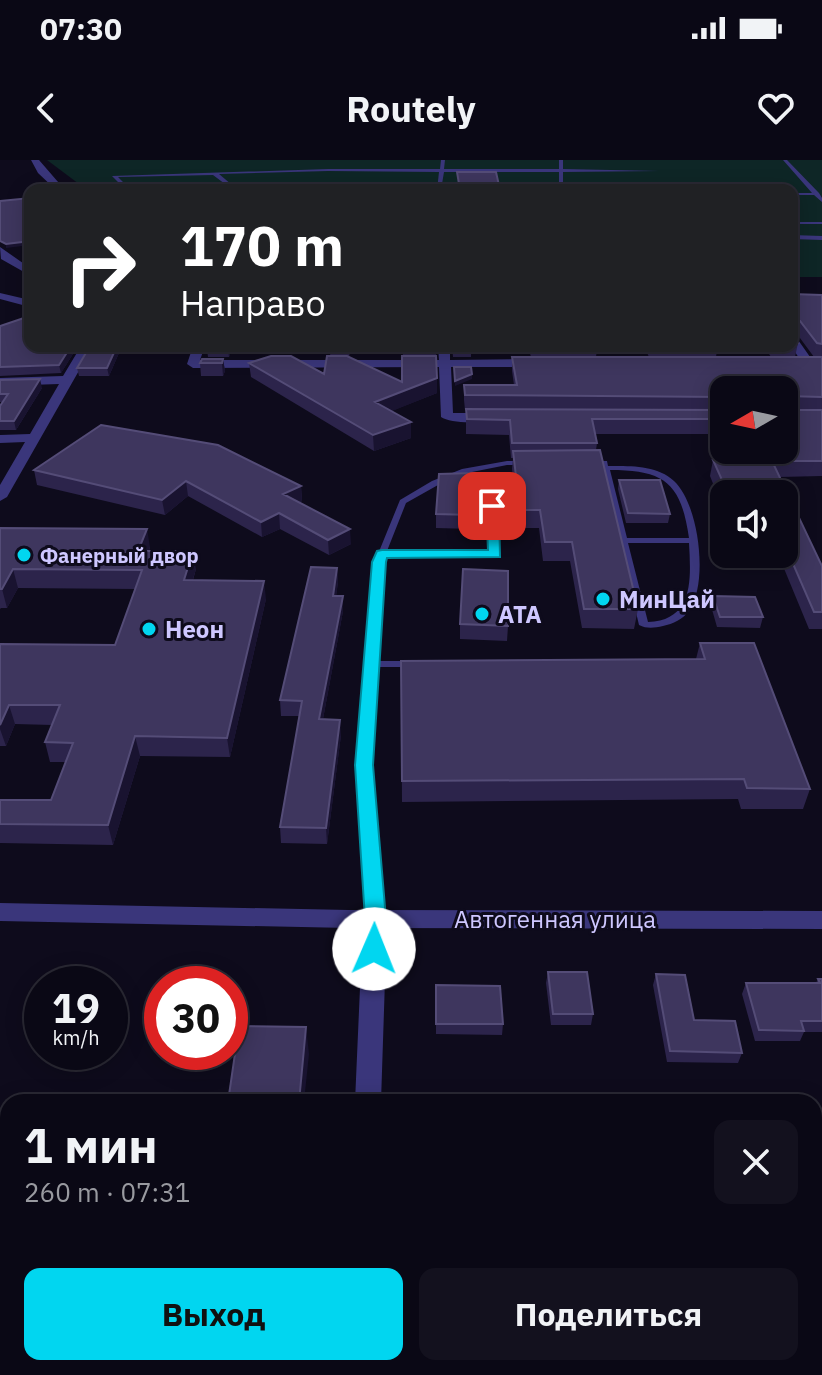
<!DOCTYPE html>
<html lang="ru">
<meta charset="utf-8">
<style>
body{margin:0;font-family:"IBM Plex Sans",sans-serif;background:#13111e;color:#f1f3f6;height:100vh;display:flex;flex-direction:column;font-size:30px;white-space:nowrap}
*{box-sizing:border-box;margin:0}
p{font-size:26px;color:#999aa0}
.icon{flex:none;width:44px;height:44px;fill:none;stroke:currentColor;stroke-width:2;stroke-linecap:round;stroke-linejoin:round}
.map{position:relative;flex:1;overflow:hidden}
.side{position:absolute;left:0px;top:934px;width:822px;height:282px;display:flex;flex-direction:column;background:#0a0815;border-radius:24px 24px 0 0;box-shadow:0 4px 20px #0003,0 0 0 2px #2a2934}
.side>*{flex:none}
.hud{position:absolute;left:24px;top:24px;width:774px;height:168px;border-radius:16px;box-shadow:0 4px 20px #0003,0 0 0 2px #2a2934;background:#202124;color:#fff;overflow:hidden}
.needle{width:52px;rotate:261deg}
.controls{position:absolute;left:710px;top:216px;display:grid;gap:16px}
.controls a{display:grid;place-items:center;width:88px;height:88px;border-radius:16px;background:#0a0815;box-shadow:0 4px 20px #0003,0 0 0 2px #2a2934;font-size:40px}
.speed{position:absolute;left:24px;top:806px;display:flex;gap:16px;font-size:40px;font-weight:700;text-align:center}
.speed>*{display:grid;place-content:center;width:104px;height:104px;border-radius:50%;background:#0a0815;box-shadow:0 4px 20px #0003,0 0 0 2px #2a2934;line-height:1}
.speed small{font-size:20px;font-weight:400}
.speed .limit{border:12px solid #d22;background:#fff;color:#111}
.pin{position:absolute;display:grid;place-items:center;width:68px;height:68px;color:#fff;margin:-34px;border-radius:16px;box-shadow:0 4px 12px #0006}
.me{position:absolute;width:88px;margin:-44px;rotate:1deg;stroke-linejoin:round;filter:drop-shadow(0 0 6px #0008)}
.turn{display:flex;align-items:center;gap:28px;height:168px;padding:0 24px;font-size:36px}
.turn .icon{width:104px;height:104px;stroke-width:2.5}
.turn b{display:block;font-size:56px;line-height:68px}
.round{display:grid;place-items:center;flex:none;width:84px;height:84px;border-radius:16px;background:#13111e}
.overview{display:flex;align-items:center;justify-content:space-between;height:136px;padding:0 24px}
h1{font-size:48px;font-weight:700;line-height:60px}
.action{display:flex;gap:16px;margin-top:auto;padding:16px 24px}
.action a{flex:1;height:92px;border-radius:16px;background:#01d6f0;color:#111;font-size:32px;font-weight:700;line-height:92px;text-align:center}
.action a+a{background:#13111e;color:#f1f3f6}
.status{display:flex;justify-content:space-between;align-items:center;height:56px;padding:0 40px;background:#0a0815;direction:ltr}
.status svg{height:22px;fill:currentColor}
header{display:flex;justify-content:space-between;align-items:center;height:104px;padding:0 24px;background:#0a0815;font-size:36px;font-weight:700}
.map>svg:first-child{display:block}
</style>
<div class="status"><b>07:30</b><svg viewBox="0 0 49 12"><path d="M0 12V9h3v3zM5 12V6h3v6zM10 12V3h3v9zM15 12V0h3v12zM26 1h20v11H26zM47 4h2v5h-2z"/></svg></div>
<header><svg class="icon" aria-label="back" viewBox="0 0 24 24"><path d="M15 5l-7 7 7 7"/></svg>Routely<svg class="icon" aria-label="heart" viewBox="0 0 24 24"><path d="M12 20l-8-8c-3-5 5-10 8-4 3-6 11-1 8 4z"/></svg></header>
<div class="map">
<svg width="822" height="1215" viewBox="0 0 822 1215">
<rect width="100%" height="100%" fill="#0e0b1c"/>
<path fill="#0e2626" d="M47,0H822V117H792V30H87Z"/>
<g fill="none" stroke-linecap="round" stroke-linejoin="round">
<path fill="#3a367b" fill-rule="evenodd" d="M441,0H445L444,9H559V0H563V9L659,11L563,12V30H559V12H444L441,30H437L439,12L328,11L219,14L238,30H233L213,15L118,17L131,30H126L112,16L328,9H440Z
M783,0H787L819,33L822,38V42L814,35H792V33H812Z
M792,62H822V64H792Z
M792,75L822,76V80L792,79Z
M507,301H526L530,303L526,305H507L467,313L438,325L406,343L387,391H491L487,324H460L456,322L460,320H491L495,322L498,396L386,397L375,501H414L419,504L414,507H375L369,605L381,759L379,762L375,764L371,762L369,759L359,605L365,504L378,394L400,340L432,321L462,309Z
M588,301H607L608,306C630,306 657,305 674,321C699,344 709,422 689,451C683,459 673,464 663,466C654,468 647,469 639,465L601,305H588ZM610,310C665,310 681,323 689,378H627ZM628,383H689C691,419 694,460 648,462Z"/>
<path fill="#3a367b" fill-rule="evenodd" d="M31,0H39L65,30H56L38,13Z
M0,87L30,108V125L25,122L24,112L1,99Z
M0,133L30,140V147L0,139Z
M792,176L796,177L815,204L813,207L803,204L791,186Z
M81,186H93L7,337L0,341V325L25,282L0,283V275L30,274L59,224L0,226V218L63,216Z
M193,186H205L200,200H439L438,186H450V200L538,199L544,203L538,207H451L453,253H492L498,257C488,264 451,264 441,257L439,207L193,208L187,204Z
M375,750L383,753L387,759L381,942H355L363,759L367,753Z
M814,1057H822V1085H814Z
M342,1208H374V1215H342Z"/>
<path fill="#3a367b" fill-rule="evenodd" d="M0,743L349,750L822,751V769L349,768L0,761Z"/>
</g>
<path fill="#2c244b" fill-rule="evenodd" d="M792,134L822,135V316L779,317L822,406V469H809L778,394H784V334H724V336H718L710,316L713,300H734L729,290H784L724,230V281L720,274H595L597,283L596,290L638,449L634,469L582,468L570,401H543L539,368H518L512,309L513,298H511L509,275L466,274V250H465L464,240V225H514L512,211V197H531L528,186H596L597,189L596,197H649L644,186H715L717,190L716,197H771L764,186H792ZM792,174H797L814,197H795L798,183Z
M0,166L30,186H78L61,213L0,216Z
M122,186L109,216H79L77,208Z
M233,186L229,197H208L207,189Z
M331,186H351L349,197L402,222L403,186H436L437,233L391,251L411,278L374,291L251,217L249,203L324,214L330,196Z
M452,186H471V197H453Z
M223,199L225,211L223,216H201L200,203Z
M0,220L42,228L16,270H0V246L3,242H0Z
M34,310L301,326L302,341L299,343L351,384L329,395L280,369L262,377L188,336L165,355L37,325Z
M473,313L472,369L436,368V354Z
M619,320L670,354L668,363H626L618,329Z
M0,368L150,387L149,391L196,409L193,420L266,439L230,597L140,596L113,685L0,683V640H51L66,602H50L45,582L52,565L15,564L6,586H0V484L115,485L135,429L18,428L7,448H1L0,449Z
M337,408L338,422L336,436H343V451L323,559L341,575L327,684L281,683L280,667L299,556H281L280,540Z
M713,436L763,457L760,468L717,467L711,446Z
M460,464L508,466L507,481L460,479Z
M700,483L810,629L803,649H741L738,639L402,642L401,501L696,499Z
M548,812L593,854L591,865H551L546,823Z
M656,814L694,860L742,893L738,903L667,902L653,825Z
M818,819H822V872H804L800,881H755L742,834L746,823H816Z
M436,825L503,864L502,875L436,874Z
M814,978L822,984V1031H814Z
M814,1128L822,1215H807L805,1208H814Z
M712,1208H767L765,1211H713Z"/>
<path fill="#191330" d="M30,81V85L6,88V84Z
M71,186H78L61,213L59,205Z
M117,186H122L109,216L107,208Z
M229,186H233L229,197L228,189Z
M223,199L225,211L223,216L222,203Z
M472,214V219L455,226V221Z
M437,218V233L375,258V242Z
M40,219L42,228L16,270L14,261Z
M411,262V278L374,291L373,275Z
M186,321L188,336L165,355L162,340Z
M301,326L302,341L284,349L283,334Z
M279,353L280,369L262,377L261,362Z
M147,369L150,387L142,409L138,391Z
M350,369L351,384L329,395L328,380Z
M193,391L196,409L187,438L184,420Z
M337,408L338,422L334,451L333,436Z
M13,409L18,428L7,448L2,429Z
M264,421L266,439L230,597L227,578Z
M343,436V451L320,575L319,559Z
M9,545L15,564L6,586L0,569V565Z
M340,560L341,575L327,684L326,668Z
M135,576L140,596L113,685L108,665Z
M306,867L309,894L304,942H299Z
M273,1208H280V1215H272Z"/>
<path fill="#3e365e" stroke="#544c77" stroke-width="2" d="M457,12H496L500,30H460Z
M411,26L457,27V30H411Z
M30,38V81L6,84L0,81V41Z
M792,134L822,135V184L817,183L800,161L793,160L792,168Z
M30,156V186H71L59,205L0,207V166Z
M792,173L798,183H792Z
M90,186H117L107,208H77Z
M208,186H229L228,189H207Z
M331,186H349V190H330Z
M403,186H436V189H403Z
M453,186H471L472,189H453Z
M531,186H596L597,189H531Z
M649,186H715L717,190H650Z
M271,196H291L324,214L327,196H347L402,222V196H436L437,218L375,242L411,262L373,275L249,203Z
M512,197H822V237L787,236L784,247L788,250H822V301H772L822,406V452H814L784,383V334H762L756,320H722L713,300H746L740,290H784V230H724V237L465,235L464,225H517Z
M202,199H223L222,203H200Z
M454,207H471L472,214L455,221Z
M40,219L14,261H0V246L8,234H0V220Z
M466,249L724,250V261L723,259H592L597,283H512L510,260L467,259Z
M101,265L218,285L301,326L283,334L350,369L328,380L279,353L261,362L186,321L162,340L34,310Z
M600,290L638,449H584L572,382H545L540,350H520L513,291Z
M473,313L472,355L436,354L439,314Z
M619,320H660L670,354L628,353Z
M0,368L147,369L138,391H193L184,420L264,421L227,578L135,576L108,665L0,664V640H51L73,583L45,582L60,545H9L0,565V484L115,485L142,410L13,409L2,429H0Z
M311,407L337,408L333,436H343L319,559L340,560L326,668L280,667L302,541L280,540Z
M463,409L508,411V466L460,464Z
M713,436L755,437L763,457H720Z
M700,483H754L810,629L747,628L744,619L402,621L401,501L705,499Z
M548,812H587L593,854H553Z
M656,814L685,815L694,860L735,861L742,893L670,891Z
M818,819H822V861H801L804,871L759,870L746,823H820Z
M436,825L500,826L503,864H436Z
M239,866L306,867L299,942H228Z
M814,978H820L822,984V1021H814Z
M814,1128H822V1215H818L814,1198Z
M188,1208H273L272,1215H187Z
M436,1208H481V1215H436Z"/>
<path fill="#01d6f0" stroke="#018b9c" stroke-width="2" d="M492,342L499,346L500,397L387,398L386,402L373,605L386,759L385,789L382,795L374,798L366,795L363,789L365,759L355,605L372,402L377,391L382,390H488L486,346Z"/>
<g fill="#01d6f0" stroke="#0e0b1c" stroke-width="3">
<circle cx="24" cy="395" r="8"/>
<circle cx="603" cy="439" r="8"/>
<circle cx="482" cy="454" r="8"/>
<circle cx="149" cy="469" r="8"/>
</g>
<g text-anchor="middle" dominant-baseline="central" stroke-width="6" stroke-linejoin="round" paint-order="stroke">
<g font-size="20" font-weight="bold" fill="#cec7ff" stroke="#0e0b1c" text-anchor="start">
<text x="40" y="395">Фанерный двор</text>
</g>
<g font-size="24" font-weight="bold" fill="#cec7ff" stroke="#0e0b1c" text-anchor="start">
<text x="619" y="439">МинЦай</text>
<text x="498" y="454">АТА</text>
<text x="165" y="469">Неон</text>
</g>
<g font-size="24" fill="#cec7ff" stroke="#0e0b1c">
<text x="555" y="759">Автогенная улица</text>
</g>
</g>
</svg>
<div class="controls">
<a><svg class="needle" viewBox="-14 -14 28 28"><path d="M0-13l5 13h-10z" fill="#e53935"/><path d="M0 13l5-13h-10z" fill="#999aa0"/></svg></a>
<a><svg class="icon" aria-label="sound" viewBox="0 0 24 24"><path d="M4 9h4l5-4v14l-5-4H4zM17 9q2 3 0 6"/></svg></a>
</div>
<div class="speed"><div>19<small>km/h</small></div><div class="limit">30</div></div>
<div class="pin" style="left:492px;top:346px;background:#d93025"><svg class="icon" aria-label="arrive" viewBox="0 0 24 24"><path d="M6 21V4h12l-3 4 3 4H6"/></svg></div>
<svg class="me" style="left:374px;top:789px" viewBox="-20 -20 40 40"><circle r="19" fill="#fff"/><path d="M0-13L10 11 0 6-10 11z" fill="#01d6f0"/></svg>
<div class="hud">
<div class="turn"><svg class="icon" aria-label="right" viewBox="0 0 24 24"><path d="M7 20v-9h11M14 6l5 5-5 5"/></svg><div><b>170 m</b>Направо</div></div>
</div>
<section class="side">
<div class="overview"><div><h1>1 мин</h1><p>260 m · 07:31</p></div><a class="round"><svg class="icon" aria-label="close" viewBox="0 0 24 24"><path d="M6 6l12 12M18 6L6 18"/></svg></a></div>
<div class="action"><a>Выход</a><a>Поделиться</a></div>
</section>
</div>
